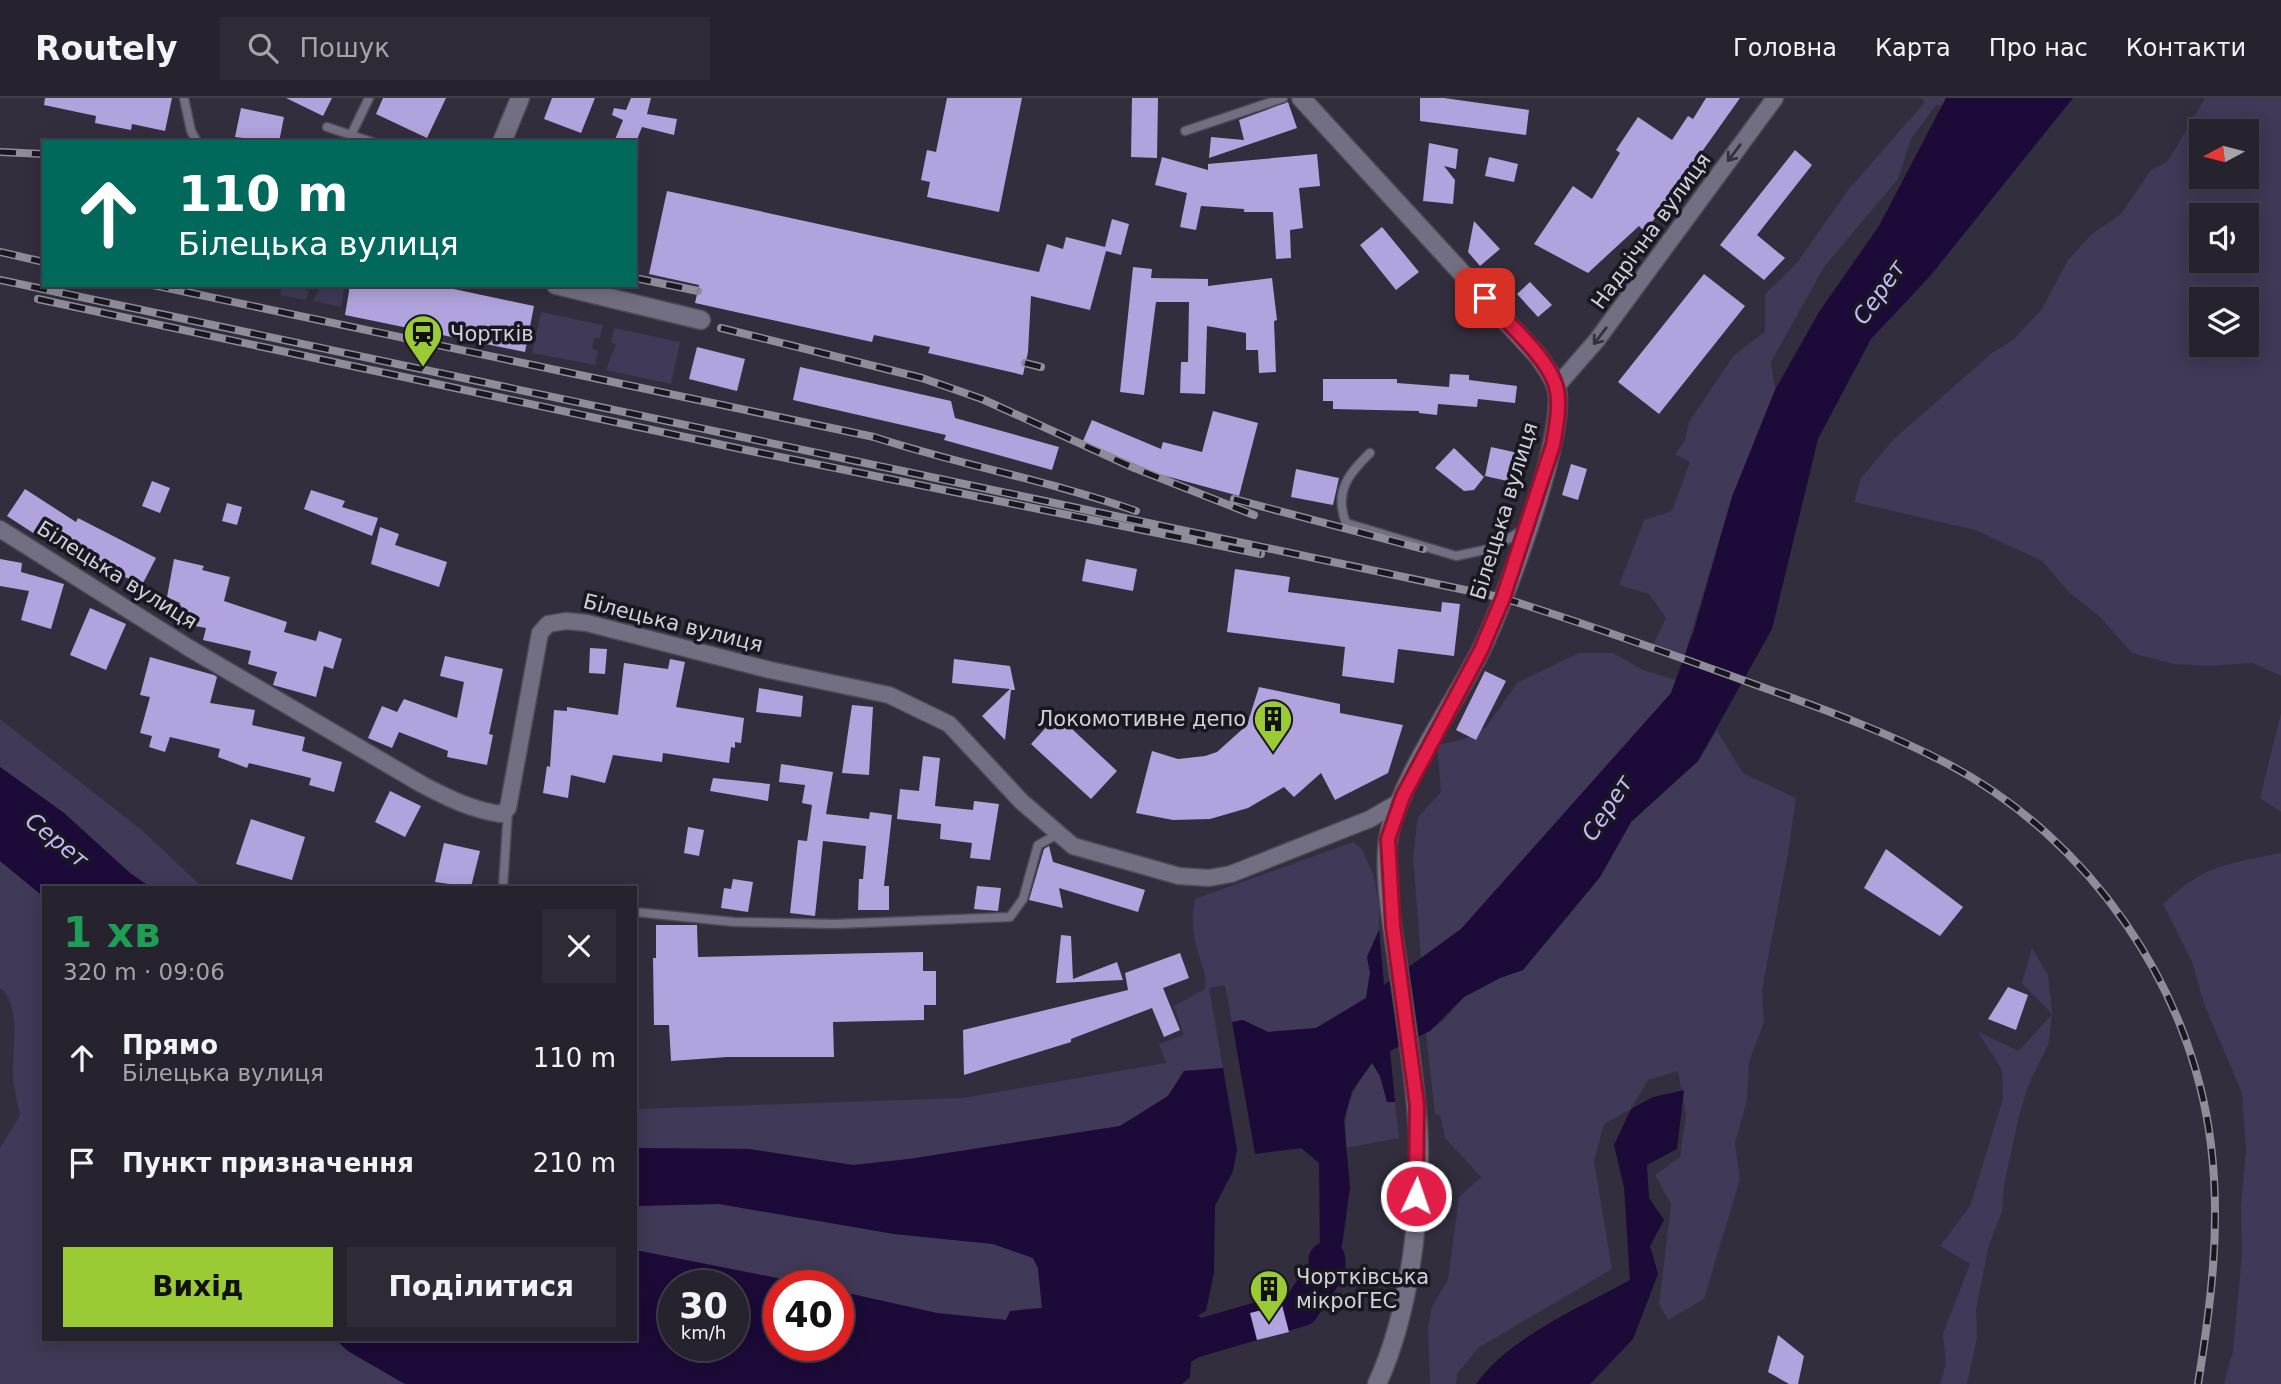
<!DOCTYPE html>
<html lang="uk">
<meta charset="utf-8">
<style>
body{margin:0;font-family:"DejaVu Sans",sans-serif;background:#2e2a36;color:#f1f3f6;height:100vh;display:flex;flex-direction:column;font-size:26px;white-space:nowrap}
*{box-sizing:border-box;margin:0}
p{font-size:23px;color:#a4a4aa}
.icon{flex:none;width:38px;height:38px;fill:none;stroke:currentColor;stroke-width:2;stroke-linecap:round;stroke-linejoin:round}
.map{position:relative;flex:1;overflow:hidden}
.details{position:absolute;left:42px;top:788px;width:595px;height:455px;display:flex;flex-direction:column;background:#26222e;border-radius:0px;box-shadow:0 4px 18px #0003,0 0 0 2px #423f4a}
.details>*{flex:none}
.guide{position:absolute;left:42px;top:42px;width:595px;height:147px;border-radius:0px;box-shadow:0 4px 18px #0003,0 0 0 2px #423f4a;background:#00695c;color:#fff;overflow:hidden}
.needle{width:46px;rotate:263deg}
.buttons{position:absolute;left:2189px;top:21px;display:grid;gap:14px}
.buttons a{display:grid;place-items:center;width:70px;height:70px;border-radius:0px;background:#26222e;box-shadow:0 4px 18px #0003,0 0 0 2px #423f4a;font-size:35px}
.speed{position:absolute;left:658px;top:1172px;display:flex;gap:14px;font-size:35px;font-weight:700;text-align:center}
.speed>*{display:grid;place-content:center;width:91px;height:91px;border-radius:50%;background:#26222e;box-shadow:0 4px 18px #0003,0 0 0 2px #423f4a;line-height:1}
.speed small{font-size:18px;font-weight:400}
.speed .limit{border:10px solid #d22;background:#fff;color:#111}
.pin{position:absolute;display:grid;place-items:center;width:60px;height:60px;color:#fff;margin:-30px;border-radius:14px;box-shadow:0 4px 10px #0006}
.me{position:absolute;width:77px;margin:-38px;rotate:3deg;stroke-linejoin:round;filter:drop-shadow(0 0 5px #0008)}
.turn{display:flex;align-items:center;gap:24px;height:147px;padding:0 21px;font-size:32px}
.turn .icon{width:91px;height:91px;stroke-width:2.5}
.turn b{display:block;font-size:49px;line-height:60px}
.round{display:grid;place-items:center;flex:none;width:74px;height:74px;border-radius:0px;background:#2e2a36}
.headline{display:flex;align-items:center;justify-content:space-between;height:119px;padding:0 21px}
h1{font-size:42px;font-weight:700;line-height:52px;color:#1e9e55}
.cta{display:flex;gap:14px;margin-top:auto;padding:14px 21px}
.cta a{flex:1;height:80px;border-radius:0px;background:#9acb34;color:#111;font-size:28px;font-weight:700;line-height:80px;text-align:center}
.cta a+a{background:#2e2a36;color:#f1f3f6}
ul{padding:0;list-style:none}
li{display:flex;align-items:center;gap:21px;height:105px;padding:0 21px}
li div{flex:1}
li b{display:block;font-size:26px}
li em{font-style:normal}
header{display:flex;align-items:center;gap:42px;box-sizing:border-box;height:98px;padding:0 35px;background:#26222e;border-bottom:2px solid #423f4a}
header strong{font-size:33px}
nav{display:flex;gap:38px;margin-inline-start:auto;font-size:24px}
.search{width:490px;height:63px;background:#2e2a36;display:flex;align-items:center;gap:18px;box-sizing:border-box;padding:0 24px;border-radius:0px;color:#a4a4aa;font-size:26px}
.map>svg:first-child{display:block}
</style>
<header>
<strong>Routely</strong>
<div class="search"><svg class="icon" aria-label="search" viewBox="0 0 24 24"><circle cx="10" cy="10" r="6"/><path d="M15 15l6 6"/></svg>Пошук</div>
<nav><a>Головна</a><a>Карта</a><a>Про нас</a><a>Контакти</a></nav>
</header>
<div class="map">
<svg width="2281" height="1286" viewBox="0 0 2281 1286">
<rect width="100%" height="100%" fill="#322e3e"/>
<path fill="#403957" fill-rule="evenodd" d="M1921,0H1946L1943,7H1936L1911,41L1898,81L1824,169L1771,264L1775,292L1732,399L1683,562L1650,553L1666,520L1649,496L1619,487L1644,422L1672,413L1690,364L1675,356L1685,343L1689,324L1734,257L1765,234V196L1797,165L1848,92L1925,4Z
M2205,0H2281V578L2253,565L2209,568L2173,566L2132,555L2099,518L2070,495L2042,463L1975,432L1854,404L1861,380L1894,341L1993,254L2012,243L2042,211L2068,162L2093,135L2121,116L2151,72L2168,63ZM2202,33H2247V79H2202ZM2202,117H2247V163H2202ZM2202,201H2247V247H2202Z
M282,187H304V191L309,193L306,202L280,197Z
M321,187H345L341,209L313,203Z
M541,214L603,227L600,240H594L592,251L598,253L595,267L532,255Z
M614,230L680,244L671,286L606,272L616,246L611,244Z
M1579,555H1613L1643,572L1676,582L1671,595L1461,831L1421,860L1413,758L1418,719L1441,694L1437,647L1465,641L1486,629L1518,584Z
M2281,615V714L2260,700Z
M0,621L143,733L202,789H150L130,775L64,715L0,669Z
M1717,633L1743,675L1796,700L1788,756L1762,891L1764,924L1749,964L1747,1003L1735,1045L1740,1081L1704,1201L1668,1222L1659,1206L1671,1106L1655,1077L1680,1059L1686,1016L1678,973L1648,982L1631,1011L1604,1026L1594,1063L1612,1171L1478,1250L1457,1276L1456,1286H1430L1428,1230L1432,1208L1448,1182L1459,1099L1481,1079L1445,1040L1440,1017L1435,1016L1426,935L1443,923L1464,899L1500,880L1523,872L1600,779L1631,724L1698,663Z
M1353,744L1362,751L1374,779L1379,810V832L1367,858L1370,875L1366,900L1316,930L1268,934L1243,922L1232,924L1225,887L1209,890L1223,970L1184,973L1168,998L1120,1028L909,1061L853,1067L749,1051L635,1050V1011L962,1000L1166,965L1159,946L1184,937L1174,908L1205,891C1207,877 1203,872 1199,858C1193,839 1191,821 1195,801Z
M2281,755V1286H2224L2233,1253L2242,1156L2241,1108L2246,1052L2242,995L2204,906L2192,864L2163,806C2205,766 2227,766 2281,755Z
M0,763L44,799V1241H335L348,1253L405,1286H0V1050L20,1017C18,1005 14,992 13,979C11,953 23,909 0,890Z
M2032,850L2048,877L2052,915L2049,945L2028,988L2019,1018L2004,1087L2002,1114L1989,1146L1976,1211L1977,1239L1967,1286H1940L1946,1265L1943,1236L1970,1166L1940,1148L1970,1108L2003,1001L2002,972L1978,934L2019,953L2052,916L2022,885Z
M1372,964L1380,978L1387,1004H1395L1399,1040L1346,1050C1343,1011 1350,996 1372,964Z
M719,1106L894,1136L993,1146L1033,1160L1038,1170L1042,1210L1021,1211L1006,1222L937,1215L838,1193V1188H817L635,1152V1108Z"/>
<path fill="#1c0a38" fill-rule="evenodd" d="M1946,0H2073L1931,177L1871,241L1818,341L1772,531L1698,663L1631,724L1600,779L1523,872L1500,880L1464,899L1430,933L1390,953L1395,1004H1387L1380,978L1372,965L1352,993L1344,1022L1350,1090L1340,1162L1326,1206L1317,1214L1308,1217L1304,1198L1320,1156L1319,1065L1301,1050L1255,1056L1232,924L1243,922L1268,934L1316,930L1366,900L1370,875L1367,859L1379,832L1384,887L1461,831L1671,595L1694,532L1732,399L1775,292L1819,214L1879,128Z
M0,669L64,715L130,775L150,789H44V799L0,763Z
M1223,970L1237,1052L1233,1073L1215,1108L1214,1174L1206,1213L1198,1217L1204,1225L1220,1227L1223,1244L1191,1264L1190,1279L1182,1286H405L348,1253L335,1241H635V1152L817,1188H779V1248H838V1193L937,1215L1006,1222L1010,1213L1042,1210L1038,1170L1033,1160L993,1146L894,1136L719,1106L635,1108V1050L749,1051L853,1067L909,1061L1120,1028L1168,998L1184,973ZM674,1188H733V1248H674Z
M1684,992L1677,1051L1647,1067L1649,1100L1664,1122L1650,1148L1658,1176L1633,1241L1590,1286H1476C1508,1240 1581,1209 1630,1182L1624,1089L1614,1047L1631,1011L1653,999Z"/>
<g fill="none" stroke-linecap="round" stroke-linejoin="round">
<path stroke="#1c0a38" stroke-width="37" d="M1124,1286L1188,1243L1301,1210L1327,1171V1162"/>
</g>
<path fill="#b1a3dd" d="M45,0H172L165,33L132,26L131,32L95,25L96,18L44,7Z
M286,0H332L323,18Z
M383,0H446L427,40L376,16Z
M552,0H595L581,35L544,21Z
M631,0H651L647,16L677,21L674,37L642,29L636,44H614L623,22L612,17L614,10L626,12Z
M947,0H1022L999,114L927,99L930,84L921,82L927,52L936,54Z
M1132,0H1158L1157,60L1131,59Z
M1420,0H1444L1529,12L1526,37L1420,23Z
M1706,0H1740L1645,134L1639,128L1588,175L1534,146L1573,88L1592,101L1620,55L1616,52L1638,19L1672,42L1688,18L1693,21Z
M1288,4L1297,30L1209,60L1211,39L1244,42L1239,22Z
M241,10L284,19L279,44L235,39Z
M1429,45L1458,51L1456,71L1444,68L1455,82L1453,106L1423,103Z
M1795,52L1812,67L1757,137L1785,160L1764,182L1720,147Z
M1317,56L1320,88L1299,90L1303,130L1290,132L1291,160L1276,161L1273,114H1244V111L1201,108L1196,132L1180,129L1187,95L1155,87L1162,59L1208,72V66Z
M1489,59L1518,66L1514,84L1485,78Z
M667,93L1039,174L1047,146L1063,151L1066,139L1105,149L1112,121L1129,126L1121,157L1106,153L1090,212L1031,198L1028,254L1023,277L928,255L930,249L874,237L872,244L695,205L699,187L649,176Z
M1474,123L1500,151L1480,168L1468,154Z
M1382,129L1419,174L1396,192L1360,147Z
M1133,169L1152,171L1151,180L1208,181V188L1272,180L1277,222L1274,223L1276,274L1259,275L1258,252H1246V235L1207,228L1205,296L1180,295L1181,264H1188L1189,204H1156L1144,297L1120,294Z
M1704,176L1745,208L1659,316L1618,284Z
M1530,184L1552,207L1538,219L1517,196Z
M350,187H435L534,208L525,254L345,217Z
M697,249L745,261L737,293L689,281Z
M800,269L951,303L955,320L1059,349L1052,372L944,342L946,337L793,302Z
M1450,276L1469,277V282L1517,288L1515,305L1478,301L1477,309L1438,306L1437,317L1419,315V313L1333,311V303H1323V281H1397V285L1449,289Z
M1213,313L1258,325L1239,398L1155,375L1083,343L1092,322L1161,351L1163,344L1202,354Z
M1491,349L1518,355L1512,384L1485,378Z
M1454,350L1484,379L1474,392L1464,393L1435,370Z
M1571,366L1587,371L1578,402L1562,397Z
M1296,371L1339,380L1333,407L1291,399Z
M152,383L170,390L160,415L142,408Z
M25,391L76,424L78,420L156,460L142,487L41,440L7,418Z
M311,392L345,403L342,409L378,420L372,438L304,411Z
M227,405L242,409L237,427L222,423Z
M380,429L399,436L395,447L447,464L439,489L371,466Z
M0,461L22,465L21,474L64,486L51,531L21,522L29,493L0,488Z
M174,461L204,468L202,472L230,479L224,503L287,524L284,534L316,543L319,533L342,541L333,571L324,568L316,599L273,587L277,574L248,566L251,553L203,542L206,530L173,524L180,505L167,499Z
M1086,461L1137,471L1133,493L1082,483Z
M1235,471L1290,479L1288,494L1441,514L1442,504L1460,506L1454,558L1398,551L1394,585L1342,578L1345,549L1227,534Z
M90,510L126,526L106,572L70,557Z
M590,550L607,551L605,576L589,575Z
M445,558L503,571L489,636L493,637L487,667L447,659L448,653L399,634L392,650L368,640L382,608L397,614L404,601L457,620L464,584L440,578Z
M150,559L214,577L217,579L210,605L255,612L252,627L305,639L302,653L342,664L334,694L309,687L311,680L249,665L247,670L218,659L220,651L170,639L165,654L149,649L152,638L140,635L150,599L140,597Z
M670,561L685,564L676,609L744,620L741,645L735,644V650L731,649L729,665L663,655L662,664L613,657L605,685L571,677L568,700L543,695L547,668L550,669L554,612L567,613V609L618,617L624,565L668,571Z
M954,561L1010,568L1015,592H1011L1005,642L982,618L1010,591L952,585Z
M1485,573L1506,583L1476,642L1456,632Z
M1259,589L1340,606V615L1403,627L1388,675L1335,702L1321,675L1294,699L1284,689L1248,710L1210,721L1173,722L1136,715L1152,653L1178,661L1205,658L1217,654L1247,627Z
M759,590L803,598L801,619L756,614Z
M852,607L873,609L869,677L842,675Z
M1057,617L1117,673L1091,701L1031,646Z
M923,658L940,660L935,708L973,712L974,703L999,706L990,762L970,760L972,745L940,741L941,726L897,721L900,691L919,693Z
M781,666L833,674L826,716L869,721L870,714L892,717L884,788H889V812H858L859,781H863L866,748L823,743L815,818L790,815L798,742L807,743L812,707L802,705L805,687L779,684Z
M713,680L770,686L768,703L710,693Z
M390,693L421,708L405,739L375,724Z
M251,721L305,739L292,782L236,766Z
M688,729L704,732L699,758L684,755Z
M444,745L480,753L471,789L435,784Z
M1049,748L1053,764L1145,792L1138,814L1059,790L1063,810L1029,802L1044,751Z
M1886,751L1963,809L1940,838L1864,790Z
M733,781L753,784L748,814L721,810L724,790L731,791Z
M977,788L1001,790L998,813L974,811Z
M656,827H697L698,859L923,854V873H936V907H924V922L833,924L834,959H727L671,963L669,927H654L653,860H656Z
M1061,837L1071,838L1073,881L1117,864L1123,882L1056,885Z
M1180,855L1189,880L1163,890L1180,932L1164,939L1152,910L1071,941V944L964,977L963,932L1128,892L1125,875Z
M2008,889L2028,897L2016,932L1988,921Z
M1282,1207L1289,1234L1257,1242L1250,1215Z
M1778,1237L1804,1258L1798,1286H1789L1768,1274Z"/>
<g fill="none" stroke-linecap="round" stroke-linejoin="round">
<g stroke="#4e4a58" stroke-width="11">
<path id="service" d="M184,0L191,33L197,44
M369,0L351,37L372,44
M327,29L351,37
M1185,33L1283,0
M1370,355C1348,376 1334,394 1346,425L1456,458L1494,450L1524,431
M503,789L508,712
M635,814L734,824L835,826L1010,819L1023,801L1038,747L1058,736"/>
</g>
<g stroke="#4e4a58" stroke-width="19">
<path id="minor" d="M1556,289L1597,242L1775,0
M0,431L189,550L423,687C448,700 472,712 501,716L508,710L540,535L548,526L566,523L587,525L770,572L889,597L949,626L1022,704L1073,748L1179,778L1209,780L1231,776L1370,721L1401,703"/>
</g>
<g stroke="#4e4a58" stroke-width="21">
<path id="tertiary" d="M1301,0L1539,259C1545,269 1554,279 1557,292C1566,340 1504,506 1480,554C1451,611 1407,671 1390,732C1380,770 1395,842 1400,882C1406,923 1412,964 1416,1005C1425,1091 1413,1208 1377,1286
M502,44L520,0
M556,187L701,222"/>
</g>
<use href="#service" stroke="#736f82" stroke-width="8"/>
<use href="#minor" stroke="#736f82" stroke-width="16"/>
<use href="#tertiary" stroke="#736f82" stroke-width="18"/>
<g stroke="#908d9a" stroke-width="8">
<path id="rail" d="M0,54L44,56
M0,154L44,164
M635,180L698,193
M0,182L1503,500C1589,527 1674,557 1759,588C1823,611 1887,634 1948,666C2089,741 2192,888 2211,1047C2221,1128 2211,1206 2198,1286
M153,187L874,339C960,367 1051,383 1136,413
M38,201L746,352L1261,456
M721,230L922,280L982,301L1132,369L1254,417
M1025,265L1041,269
M1234,401L1423,451"/>
</g>
<use href="#rail" stroke="#19171f" stroke-width="5" stroke-dasharray="16" stroke-linecap="butt"/>
</g>
<defs><path id="oneway-shaft" d="M-6 0H5M1.5-3L5.5 0L1.5 3" fill="none" stroke-width="1.6" stroke-linecap="round" stroke-linejoin="round" transform="scale(1.75)"/></defs>
<g stroke="#34313d">
<use href="#oneway-shaft" transform="translate(1734 55) rotate(127)"/>
<use href="#oneway-shaft" transform="translate(1600 238) rotate(127)"/>
</g>
<g fill="none" stroke-linecap="round" stroke-linejoin="round">
<g stroke="#92132f" stroke-width="18">
<path id="route" d="M1416,1098L1417,1007L1393,828L1388,741L1403,698L1481,552L1503,500L1553,347C1556,329 1561,306 1556,288C1547,258 1505,223 1485,200"/>
</g>
<use href="#route" stroke="#e11d48" stroke-width="12"/>
</g>
<defs>
<g id="station-pin" transform="scale(2.0125)"><path d="M0 17L-7.5 6A9.5 9.5 0 1 1 7.5 6Z" fill="#9acb34" stroke="#19171f"/><path d="M-3-6H3Q5-6 5-4V2Q5 4 3 4L4.5 6H3L1.5 4h-3L-3 6H-4.5L-3 4Q-5 4-5 2V-4Q-5-6-3-6ZM-3.5-4v3h7v-3ZM-3.5 1v1.5H-2V1ZM2 1v1.5H3.5V1Z" fill="#111"/></g>
<g id="building-pin" transform="scale(2.0125)"><path d="M0 17L-7.5 6A9.5 9.5 0 1 1 7.5 6Z" fill="#9acb34" stroke="#19171f"/><path d="M-4-6H4V6H1V3H-1V6H-4ZM-2.5-4.3h1.7v1.8h-1.7ZM.8-4.3h1.7v1.8H.8ZM-2.5-1h1.7V.8h-1.7ZM.8-1h1.7V.8H.8Z" fill="#111"/></g>
</defs>
<g fill-rule="evenodd">
<use href="#station-pin" x="423" y="236"/>
<use href="#building-pin" x="1273" y="621"/>
<use href="#building-pin" x="1269" y="1191"/>
</g>
<g text-anchor="middle" dominant-baseline="central" stroke-width="7" stroke-linejoin="round" paint-order="stroke">
<g font-size="21" fill="#d2d0db" stroke="#19171f">
<text transform="translate(1651 133) rotate(-54)">Надрічна вулиця</text>
<text transform="translate(1504 413) rotate(-73)">Білецька вулиця</text>
<text transform="translate(117 477) rotate(32)">Білецька вулиця</text>
<text transform="translate(673 525) rotate(14)">Білецька вулиця</text>
</g>
<g font-size="21" fill="#d2d0db" stroke="#19171f" text-anchor="start">
<text x="450" y="236">Чортків</text>
<text x="1246" y="621" text-anchor="end">Локомотивне депо</text>
<text x="1296" y="1179">Чортківська<tspan x="1296" dy="24">мікроГЕС</tspan></text>
</g>
<g font-size="23" font-style="italic" fill="#c7b8f9" stroke="#19171f">
<text transform="translate(1879 194) rotate(-55)">Серет</text>
<text transform="translate(1607 710) rotate(-57)">Серет</text>
<text transform="translate(57 742) rotate(39)">Серет</text>
</g>
</g>
</svg>
<div class="buttons">
<a><svg class="needle" viewBox="-14 -14 28 28"><path d="M0-13l5 13h-10z" fill="#e53935"/><path d="M0 13l5-13h-10z" fill="#a4a4aa"/></svg></a>
<a><svg class="icon" aria-label="sound" viewBox="0 0 24 24"><path d="M4 9h4l5-4v14l-5-4H4zM17 9q2 3 0 6"/></svg></a>
<a><svg class="icon" aria-label="layers" viewBox="0 0 24 24"><path d="M12 4l9 5-9 5-9-5zM3 14l9 5 9-5"/></svg></a>
</div>
<div class="speed"><div>30<small>km/h</small></div><div class="limit">40</div></div>
<div class="pin" style="left:1485px;top:200px;background:#d93025"><svg class="icon" aria-label="arrive" viewBox="0 0 24 24"><path d="M6 21V4h12l-3 4 3 4H6"/></svg></div>
<svg class="me" style="left:1416px;top:1098px" viewBox="-20 -20 40 40"><circle r="17" fill="#e11d48" stroke="#fff" stroke-width="3"/><path d="M0-11L8 9 0 5-8 9z" fill="#fff"/></svg>
<div class="guide">
<div class="turn"><svg class="icon" aria-label="ahead" viewBox="0 0 24 24"><path d="M12 20V5M6 11l6-6 6 6"/></svg><div><b>110 m</b>Білецька вулиця</div></div>
</div>
<section class="details">
<div class="headline"><div><h1>1 хв</h1><p>320 m · 09:06</p></div><a class="round"><svg class="icon" aria-label="close" viewBox="0 0 24 24"><path d="M6 6l12 12M18 6L6 18"/></svg></a></div>
<ul>
<li><svg class="icon" aria-label="ahead" viewBox="0 0 24 24"><path d="M12 20V5M6 11l6-6 6 6"/></svg><div><b>Прямо</b><p>Білецька вулиця</p></div><em>110 m</em></li>
<li><svg class="icon" aria-label="arrive" viewBox="0 0 24 24"><path d="M6 21V4h12l-3 4 3 4H6"/></svg><div><b>Пункт призначення</b></div><em>210 m</em></li>
</ul>
<div class="cta"><a>Вихід</a><a>Поділитися</a></div>
</section>
</div>
